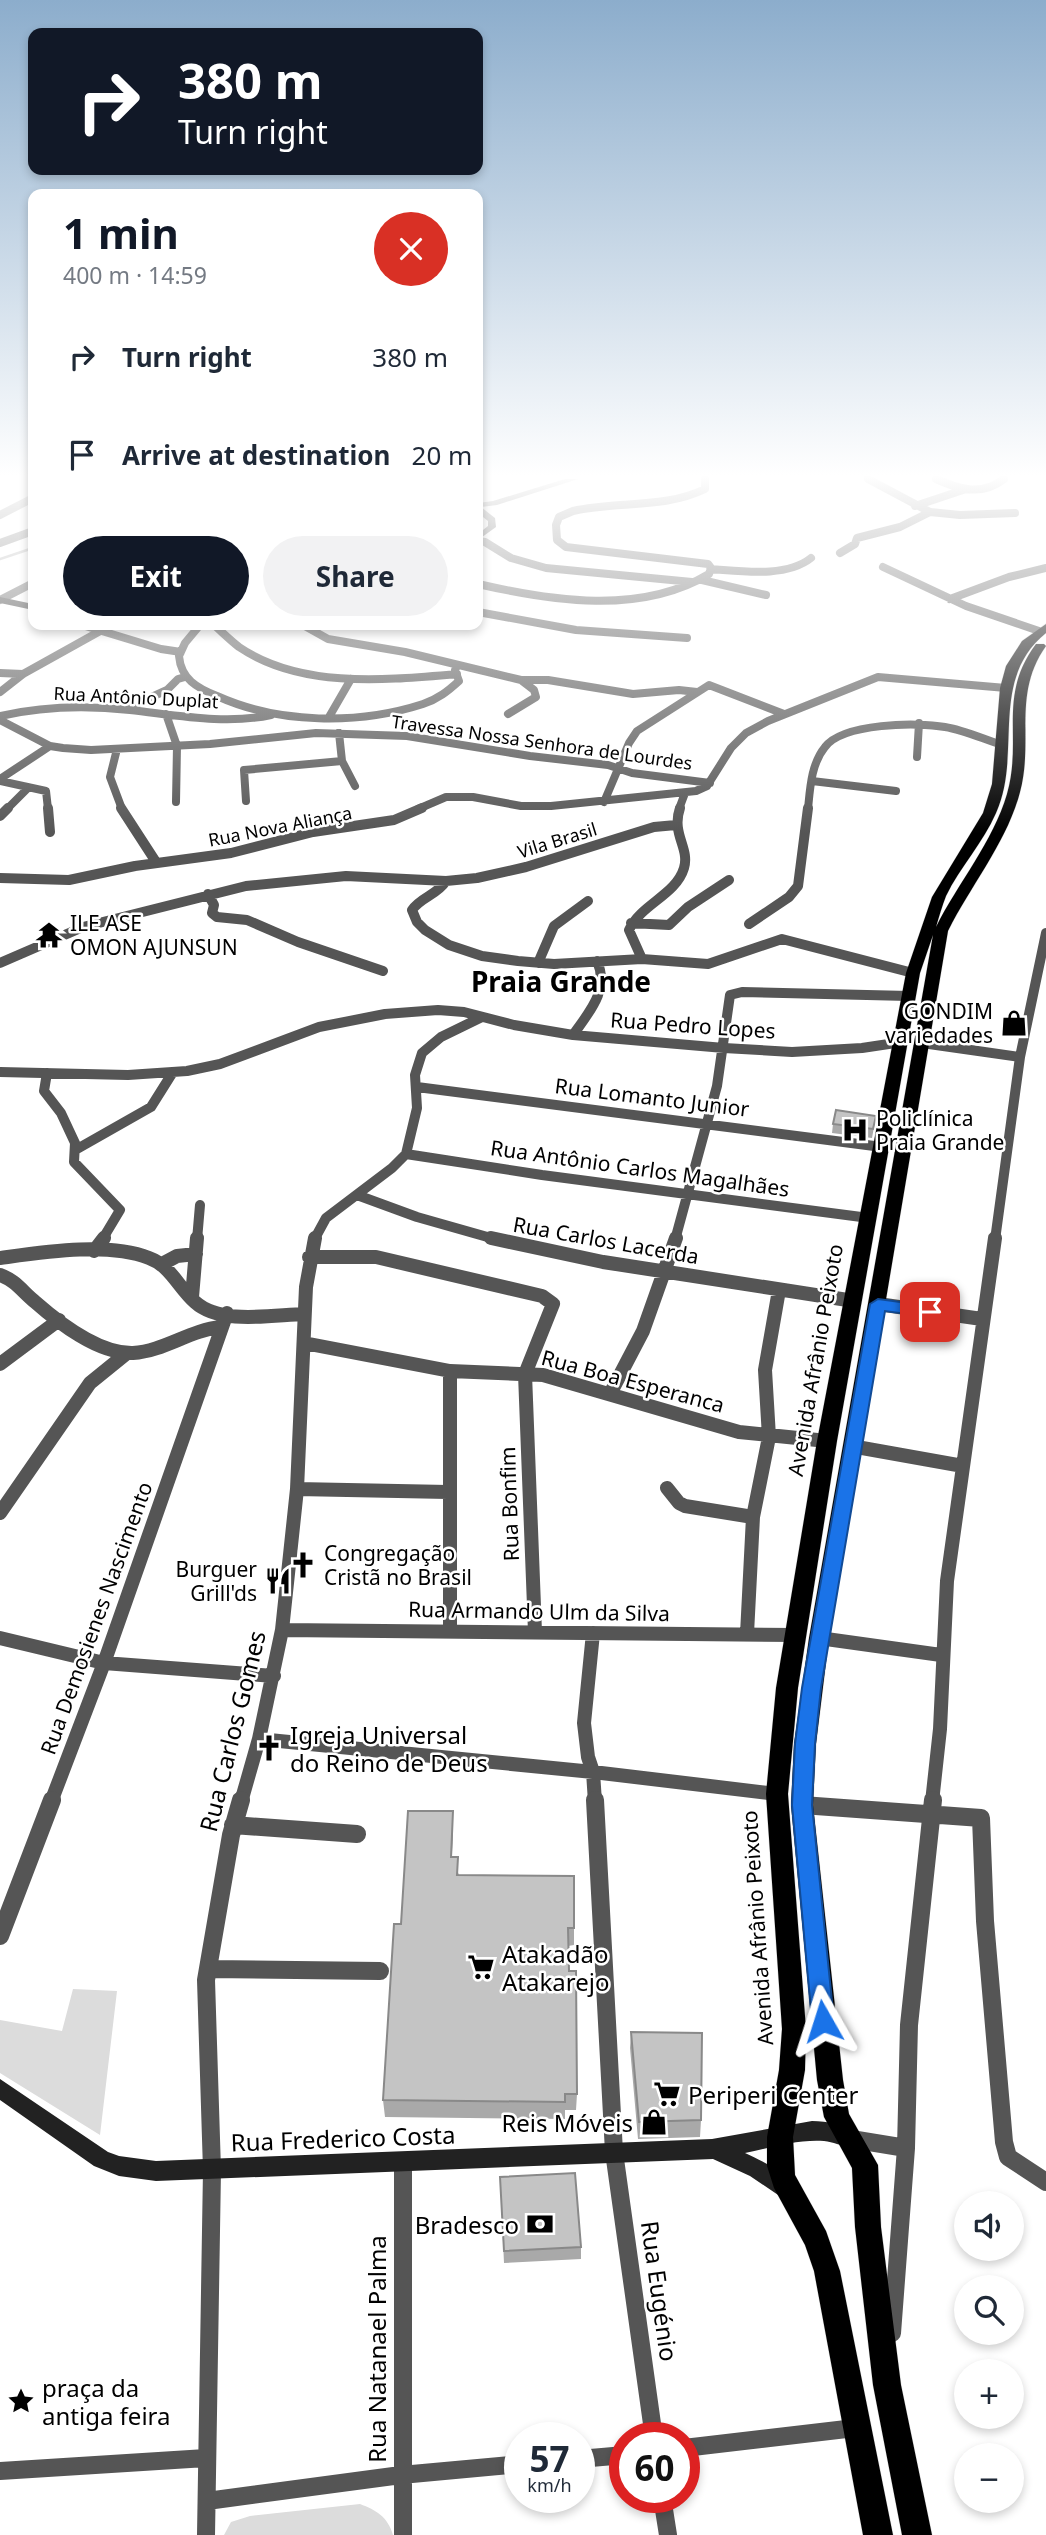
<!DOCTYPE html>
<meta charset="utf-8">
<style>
body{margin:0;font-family:"Noto Sans",sans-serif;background:#f2f2f3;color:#1f2937;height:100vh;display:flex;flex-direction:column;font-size:26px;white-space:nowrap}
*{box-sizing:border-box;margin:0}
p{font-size:23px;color:#747a83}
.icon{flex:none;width:38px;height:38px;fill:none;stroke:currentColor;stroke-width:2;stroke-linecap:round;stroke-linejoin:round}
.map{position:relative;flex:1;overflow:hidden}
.sheet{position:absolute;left:28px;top:189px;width:455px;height:441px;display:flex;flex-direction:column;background:#fff;border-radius:14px;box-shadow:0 4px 10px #0003}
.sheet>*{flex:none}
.top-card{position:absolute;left:28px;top:28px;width:455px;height:147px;border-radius:14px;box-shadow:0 4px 10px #0003;background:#111827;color:#fff;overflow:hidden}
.buttons{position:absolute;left:954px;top:2191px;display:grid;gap:14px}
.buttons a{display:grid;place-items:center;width:70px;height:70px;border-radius:50%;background:#fff;box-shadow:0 4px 10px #0003;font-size:35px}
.speed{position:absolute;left:504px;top:2422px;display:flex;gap:14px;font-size:35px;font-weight:700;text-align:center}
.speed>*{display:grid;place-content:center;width:91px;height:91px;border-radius:50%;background:#fff;box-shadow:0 4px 10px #0003;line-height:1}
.speed small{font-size:18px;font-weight:400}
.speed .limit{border:10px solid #d22;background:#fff;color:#111}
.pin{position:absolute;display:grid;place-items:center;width:60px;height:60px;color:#fff;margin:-30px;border-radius:14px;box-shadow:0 4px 10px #0006}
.me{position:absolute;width:77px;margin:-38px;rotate:354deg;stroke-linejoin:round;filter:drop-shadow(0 0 5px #0008)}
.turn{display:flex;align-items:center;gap:24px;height:147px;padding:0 35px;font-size:32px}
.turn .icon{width:91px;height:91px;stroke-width:2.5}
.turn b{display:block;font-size:49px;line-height:60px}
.round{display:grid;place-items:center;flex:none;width:74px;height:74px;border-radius:37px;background:#f2f2f3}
.overview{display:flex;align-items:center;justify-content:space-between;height:119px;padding:0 35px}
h1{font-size:42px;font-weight:700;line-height:52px;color:#111827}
.action{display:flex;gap:14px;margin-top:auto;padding:14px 35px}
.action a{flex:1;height:80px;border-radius:42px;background:#111827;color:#fff;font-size:28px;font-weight:700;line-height:80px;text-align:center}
.action a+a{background:#f2f2f3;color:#1f2937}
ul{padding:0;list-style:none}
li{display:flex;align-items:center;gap:21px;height:98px;padding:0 35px}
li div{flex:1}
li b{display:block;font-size:26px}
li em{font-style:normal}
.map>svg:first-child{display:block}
</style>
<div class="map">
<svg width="1046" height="2535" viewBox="0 0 1046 2535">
<rect width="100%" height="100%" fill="#fff"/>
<path fill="#dcdcdc" d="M73,1989L117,1991L100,2135L0,2073V2020L62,2031Z
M360,2504C376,2510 388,2517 393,2535H224L231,2522L250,2516Z"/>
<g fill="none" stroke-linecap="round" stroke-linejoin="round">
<path stroke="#a3a3a3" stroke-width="2.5" d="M0,559L33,548"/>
<g stroke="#dbdbdb" stroke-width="1">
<path id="primary" d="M1046,624V633C988,680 1023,753 996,813C983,843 960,867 946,896C942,906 939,917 936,927C958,883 993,842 1007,794C1023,738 997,696 1036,644H1044L1046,646C1012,694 1034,740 1020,792C1007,842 971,885 948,931L829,1638L816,1744L813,1805L843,2080L849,2114L878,2165L881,2227L901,2385L932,2535H902L873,2385L855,2227L852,2168L824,2117L817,2080L791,1805L794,1744L809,1638L933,935L920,973L837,1441L798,1688L788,1794L806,2029L805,2070L793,2137L795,2175L826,2231L840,2271L893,2535H863L814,2271L805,2245L774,2188L767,2166V2137L779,2070L782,2029L766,1794L776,1688L817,1441L906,973L932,897L983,813L992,784L1000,688L1006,666L1022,641Z"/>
</g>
<path stroke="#555" stroke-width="8" d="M868,479L930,512L960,515L1015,513
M936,479C960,490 982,496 1004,479
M915,506L963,490
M0,515L33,498
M478,541L485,542L511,558L546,568L692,582
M0,543L33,531
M840,553L855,544L857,538L900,527L930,512
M883,567L966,606L1039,631
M711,569C741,571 786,578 811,558
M702,580L766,595
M478,584C552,601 641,615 709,574L711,568L708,564L566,547L557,540L556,525L559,517L573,511C617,501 664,509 705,489V479
M950,599L1009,577L1046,568
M0,600L33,583
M478,612L576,630L687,638
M82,625L161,649L181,652
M200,625L185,643L179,656C181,679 197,688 217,696C279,724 358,725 423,704C438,699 448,691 459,681L455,670L457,666
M214,625C222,632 230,640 239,647C301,689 386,680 457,674
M303,625L328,639L405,652L521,680H548L633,694L679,690L697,692
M0,673L23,674
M0,692L23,674L111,625
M125,709L167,690L178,679L185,677
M166,714L177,746L176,802
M508,714L536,697L534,690L521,680
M0,716C44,706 85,705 130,710C176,715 225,725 271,715
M329,717L351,679
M0,720L50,746L63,748L91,750L210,744L316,733L407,736L530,756L608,765L632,773L710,783
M339,733L342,761L355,786
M117,749L110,777L122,809
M917,757L919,723
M0,779L50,746
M0,781L46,791L48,809
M812,781L896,791
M246,801L244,770L342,761
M604,802L629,743L637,731L709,685L784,714
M7,809L28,788
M418,809L446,797H473L521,806H551L696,791L707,786L731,748L746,733L768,721L878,677L1006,688
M679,809L685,793
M808,809C810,789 811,764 825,747C843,723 917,722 945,727C964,730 983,739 1002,745"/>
<path stroke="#555" stroke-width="10" d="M48,808L50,832
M121,808L156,862
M0,816L8,808
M0,878L69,880L135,866L231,853L313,832L394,820L422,808
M446,881C437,895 421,897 412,910L417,922L425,930L449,945L482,956L518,961L554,964L642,959L708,964L782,939L913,973
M208,894L214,905L212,913L217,917L247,920L298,942L383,971
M631,923L669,925L688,907L729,880
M749,924L789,897L798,886L808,808
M642,959L629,930C641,904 676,895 684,868C690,848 671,834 680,808
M0,963L83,927L246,886L346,876L446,881L477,878L526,867L654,827L676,825
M538,963L554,926L588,901
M573,1035C589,1012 610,990 597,961
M922,1043L1020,1057
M0,1072L128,1075L187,1071L220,1064L319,1027L385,1014L438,1010L464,1012L514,1025L573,1035L724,1048L792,1052L862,1048L902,1042
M47,1073L44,1091L61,1113L75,1143L74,1162L120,1210L102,1240
M417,1087L882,1147
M77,1149L151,1107L173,1072
M406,1154L542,1175L869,1218
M357,1195L417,1217L498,1240
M197,1240L200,1205
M314,1240L326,1218L392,1168L406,1154L417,1108L415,1075L422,1053L441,1037L482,1017
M675,1240L717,1086L730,995L742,992L909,996
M995,1240L1020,1057L1046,933"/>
<path stroke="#555" stroke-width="14" d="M491,1238L603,1262L854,1301
M94,1251L104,1238
M309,1257H376L542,1296L553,1304L525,1374L535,1632
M0,1258C44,1252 107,1242 149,1258C171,1266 178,1287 195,1302C220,1325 272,1315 304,1314
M162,1264L177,1256L196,1254
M0,1275C15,1280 22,1291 34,1301C59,1323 98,1354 133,1353C164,1351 190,1330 221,1327
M192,1297L197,1238
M878,1304L982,1319
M304,1343L450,1371L543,1375L739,1432L827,1441
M0,1364L59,1320
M450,1371V1632
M610,1394L643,1331L676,1238
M851,1446L963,1466
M667,1488L679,1503L685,1506L753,1517
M297,1489L448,1492
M0,1513L90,1383L127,1353
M282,1630L796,1635
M593,1633L584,1723L588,1757L593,1772L595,1802
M747,1634L753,1517L769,1437L765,1370L779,1290
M0,1638L104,1663L274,1676
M819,1638L941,1655
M259,1739L593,1772L777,1794
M51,1802L104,1663L227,1313
M241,1802L259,1739L282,1630L297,1489L306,1287L315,1238
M932,1802L940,1729L947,1581L995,1238"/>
<path stroke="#555" stroke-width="18" d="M595,1800L614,2152L654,2438
M802,1805L981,1818L985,1921L1004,2142L1008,2157L1046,2182
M233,1825L357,1834
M0,1936L52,1800
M208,1969L380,1971
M851,2139L906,2148
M403,2163V2535
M892,2333L906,2148L909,2025L933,1800
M684,2448L855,2428
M579,2459L625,2455
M0,2471L206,2458
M662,2497L668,2535
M207,2501L401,2475L520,2464
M206,2535L212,2170L206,1980L231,1835L241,1800"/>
<path fill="#222" fill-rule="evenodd" d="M565,479H578L497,505L481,507L495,518L496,527L478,540V534L488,526V521L478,513V503L493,501Z
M0,597L33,604V610L0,603Z
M0,2079L108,2152L119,2156L156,2161L712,2139L812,2121C828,2121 842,2125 856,2131L859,2138L856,2145C845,2149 836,2142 824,2141C798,2139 769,2148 745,2153C761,2161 787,2171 794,2189L791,2196L784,2199L750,2176L713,2159L156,2181L119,2176L94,2166L0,2100Z"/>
<use href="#primary" fill="#000" fill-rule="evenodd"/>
</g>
<path fill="#a9a9a9" d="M876,1116L872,1138L832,1133L833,1124Z
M453,1811L452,1857L459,1875L574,1928V1945L568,1946L569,1971L577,2094L576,2110H565V2119L385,2117L383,2100L401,1924Z
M631,2032L701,2120L700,2137L638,2139L630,2048Z
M500,2177L581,2247V2259L504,2263Z"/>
<path fill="#898989" d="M453,1811V1828L451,1874V1857Z"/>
<path fill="#c4c4c4" stroke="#898989" stroke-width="2" d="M836,1110L876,1116L873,1129L833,1124Z
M408,1811H453L451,1857H458L457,1875L574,1876V1928H568L569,1971H576L577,2094H565V2102L383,2100L394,1924H401Z
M631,2032L702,2033L701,2120L639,2122Z
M575,2173L581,2247L504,2251L500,2177Z"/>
<linearGradient id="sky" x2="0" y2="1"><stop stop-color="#8cadcc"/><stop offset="0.57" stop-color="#fff"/><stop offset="1" stop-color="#fff" stop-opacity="0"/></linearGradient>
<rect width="1046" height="834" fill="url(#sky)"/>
<path fill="#1a73e8" stroke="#114b97" stroke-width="2" d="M878,1299L930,1306L938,1312L930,1317L885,1311L821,1688L815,1744L812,1805L834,2021L831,2028L823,2031L815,2028L812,2021L792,1805L795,1744L802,1688L870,1304Z"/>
<defs>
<g id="temple-bare" transform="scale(2.1)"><path d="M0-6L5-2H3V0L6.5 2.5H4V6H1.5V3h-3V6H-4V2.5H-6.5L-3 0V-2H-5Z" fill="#000" stroke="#fff" stroke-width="2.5" paint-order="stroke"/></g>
<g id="shop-bare" transform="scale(2.1)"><path d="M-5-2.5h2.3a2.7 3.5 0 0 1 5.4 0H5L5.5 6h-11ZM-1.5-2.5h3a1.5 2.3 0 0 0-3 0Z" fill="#000" stroke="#fff" stroke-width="2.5" paint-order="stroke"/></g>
<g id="hospital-bare" transform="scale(2.1)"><path d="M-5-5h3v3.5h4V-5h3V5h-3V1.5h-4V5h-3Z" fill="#000" stroke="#fff" stroke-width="2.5" paint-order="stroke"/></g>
<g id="church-bare" transform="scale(2.1)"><path d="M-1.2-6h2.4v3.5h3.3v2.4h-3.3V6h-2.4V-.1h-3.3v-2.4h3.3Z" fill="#000" stroke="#fff" stroke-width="2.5" paint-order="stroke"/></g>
<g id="restaurant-bare" transform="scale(2.1)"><path d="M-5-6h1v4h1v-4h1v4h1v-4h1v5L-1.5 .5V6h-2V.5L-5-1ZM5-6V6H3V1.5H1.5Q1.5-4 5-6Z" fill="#000" stroke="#fff" stroke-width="2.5" paint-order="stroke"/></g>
<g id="supermarket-bare" transform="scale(2.1)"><path d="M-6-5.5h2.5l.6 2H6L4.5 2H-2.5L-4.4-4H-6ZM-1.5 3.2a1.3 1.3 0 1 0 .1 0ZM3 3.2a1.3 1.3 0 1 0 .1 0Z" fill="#000" stroke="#fff" stroke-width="2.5" paint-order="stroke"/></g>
<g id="bank-bare" transform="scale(2.1)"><path d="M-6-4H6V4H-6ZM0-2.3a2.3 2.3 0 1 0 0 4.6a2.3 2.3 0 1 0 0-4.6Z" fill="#000" stroke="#fff" stroke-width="2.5" paint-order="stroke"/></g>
<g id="sight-bare" transform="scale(2.1)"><path d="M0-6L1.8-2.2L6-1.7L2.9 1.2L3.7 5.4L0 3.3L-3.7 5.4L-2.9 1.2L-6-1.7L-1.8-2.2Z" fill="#000" stroke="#fff" stroke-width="2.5" paint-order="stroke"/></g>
</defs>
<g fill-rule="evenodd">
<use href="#temple-bare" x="49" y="935"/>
<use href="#shop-bare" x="1014" y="1023"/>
<use href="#hospital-bare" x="855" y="1130"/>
<use href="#church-bare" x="303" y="1565"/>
<use href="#restaurant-bare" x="278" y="1581"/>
<use href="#church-bare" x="269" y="1748"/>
<use href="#supermarket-bare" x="481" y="1967"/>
<use href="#supermarket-bare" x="667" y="2094"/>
<use href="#shop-bare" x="654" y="2122"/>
<use href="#bank-bare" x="540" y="2224"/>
<use href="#sight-bare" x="21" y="2401"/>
</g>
<g text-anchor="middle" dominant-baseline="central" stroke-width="5" stroke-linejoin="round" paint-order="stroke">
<g font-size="18" fill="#000" stroke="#fff">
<text transform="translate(136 697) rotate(3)">Rua Antônio Duplat</text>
<text transform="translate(542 742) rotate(8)">Travessa Nossa Senhora de Lourdes</text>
<text transform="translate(280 826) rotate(-11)">Rua Nova Aliança</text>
<text transform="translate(557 840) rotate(-17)">Vila Brasil</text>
</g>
<g font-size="21" fill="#000" stroke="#fff" text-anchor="start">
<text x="70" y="923">ILE ASE<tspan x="70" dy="24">OMON AJUNSUN</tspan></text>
<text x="993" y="1011" text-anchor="end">GONDIM<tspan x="993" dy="24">variedades</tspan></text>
<text x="876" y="1118">Policlínica<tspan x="876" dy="24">Praia Grande</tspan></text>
<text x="324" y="1553">Congregação<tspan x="324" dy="24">Cristã no Brasil</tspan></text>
<text x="257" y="1569" text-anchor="end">Burguer<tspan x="257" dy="24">Grill'ds</tspan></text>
</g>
<g font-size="21" fill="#000" stroke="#fff">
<text transform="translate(693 1025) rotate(4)">Rua Pedro Lopes</text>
<text transform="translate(652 1097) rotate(7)">Rua Lomanto Junior</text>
<text transform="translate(640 1168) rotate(8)">Rua Antônio Carlos Magalhães</text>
<text transform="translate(606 1240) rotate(10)">Rua Carlos Lacerda</text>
<text transform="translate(815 1360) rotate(-80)">Avenida Afrânio Peixoto</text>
<text transform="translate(633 1381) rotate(15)">Rua Boa Esperanca</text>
<text transform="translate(509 1504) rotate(-92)">Rua Bonfim</text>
<text transform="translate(539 1611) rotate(1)">Rua Armando Ulm da Silva</text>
<text transform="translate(96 1618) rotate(-70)">Rua Demosienes Nascimento</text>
<text transform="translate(757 1928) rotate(-94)">Avenida Afrânio Peixoto</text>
</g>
<g font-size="24" fill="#000" stroke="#fff">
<text transform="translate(232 1731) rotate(-76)">Rua Carlos Gomes</text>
<text transform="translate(343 2138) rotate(-2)">Rua Frederico Costa</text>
<text transform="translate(660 2291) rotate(82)">Rua Eugénio</text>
<text transform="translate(376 2349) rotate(-90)">Rua Natanael Palma</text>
</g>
<g font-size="24" fill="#000" stroke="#fff" text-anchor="start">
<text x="290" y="1734">Igreja Universal<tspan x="290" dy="28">do Reino de Deus</tspan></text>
<text x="502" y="1953">Atakadão<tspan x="502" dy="28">Atakarejo</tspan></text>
<text x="688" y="2094">Periperi Center</text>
<text x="633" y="2122" text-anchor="end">Reis Móveis</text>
<text x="519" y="2224" text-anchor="end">Bradesco</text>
<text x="42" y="2387">praça da<tspan x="42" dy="28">antiga feira</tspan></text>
</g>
<g font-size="28" font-weight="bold" fill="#000" stroke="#fff">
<text x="561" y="981">Praia Grande</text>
</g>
</g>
</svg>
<div class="buttons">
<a><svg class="icon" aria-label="sound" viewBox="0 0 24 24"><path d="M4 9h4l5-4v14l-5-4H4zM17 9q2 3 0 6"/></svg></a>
<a><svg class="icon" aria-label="search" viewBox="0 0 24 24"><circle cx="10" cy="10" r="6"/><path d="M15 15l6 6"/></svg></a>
<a>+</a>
<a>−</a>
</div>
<div class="speed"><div>57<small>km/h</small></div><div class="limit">60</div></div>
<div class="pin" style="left:930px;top:1312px;background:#d93025"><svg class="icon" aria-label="arrive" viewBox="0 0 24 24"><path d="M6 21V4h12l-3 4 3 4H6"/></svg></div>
<svg class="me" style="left:823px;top:2021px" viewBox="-20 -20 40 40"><path d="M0-17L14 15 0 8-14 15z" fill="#1a73e8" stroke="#fff" stroke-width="4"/></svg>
<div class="top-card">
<div class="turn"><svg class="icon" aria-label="right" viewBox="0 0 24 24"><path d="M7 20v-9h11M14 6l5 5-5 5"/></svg><div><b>380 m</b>Turn right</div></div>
</div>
<section class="sheet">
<div class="overview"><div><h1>1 min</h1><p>400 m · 14:59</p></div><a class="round" style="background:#d93025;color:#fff"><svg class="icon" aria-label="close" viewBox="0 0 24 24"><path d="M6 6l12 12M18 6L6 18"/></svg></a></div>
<ul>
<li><svg class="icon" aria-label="right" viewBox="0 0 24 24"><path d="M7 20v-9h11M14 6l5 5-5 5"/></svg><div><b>Turn right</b></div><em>380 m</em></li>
<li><svg class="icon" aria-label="arrive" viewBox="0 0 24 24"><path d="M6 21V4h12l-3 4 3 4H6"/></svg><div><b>Arrive at destination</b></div><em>20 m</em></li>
</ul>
<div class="action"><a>Exit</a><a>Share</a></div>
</section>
</div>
